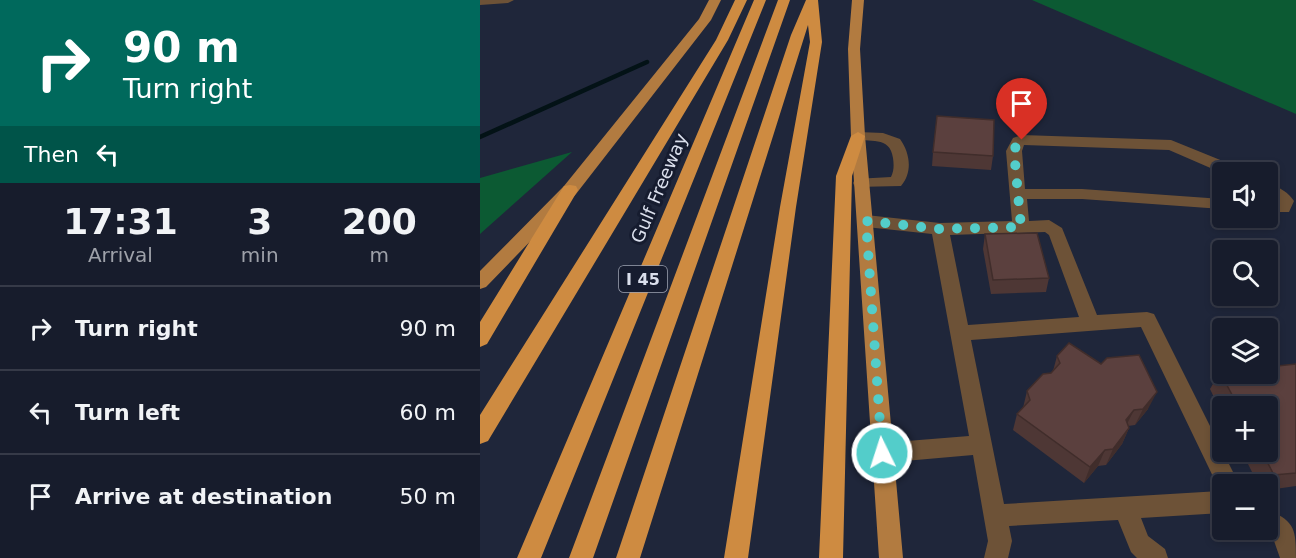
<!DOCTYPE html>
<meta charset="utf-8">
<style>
body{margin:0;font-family:"DejaVu Sans",sans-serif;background:#202534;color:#f1f3f6;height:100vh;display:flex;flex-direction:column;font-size:22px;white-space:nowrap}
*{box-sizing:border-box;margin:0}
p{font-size:20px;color:#9ea1a9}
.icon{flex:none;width:33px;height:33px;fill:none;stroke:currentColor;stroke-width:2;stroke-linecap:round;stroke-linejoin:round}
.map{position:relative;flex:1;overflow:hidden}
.sheet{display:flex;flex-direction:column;background:#171c2c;width:480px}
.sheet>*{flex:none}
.banner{background:#00695c;color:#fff;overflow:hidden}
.fabs{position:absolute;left:732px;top:162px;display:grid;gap:12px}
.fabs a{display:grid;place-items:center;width:66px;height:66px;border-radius:6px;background:#171c2c;box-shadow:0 3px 9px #0003,0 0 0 2px #363a48;font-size:30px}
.pin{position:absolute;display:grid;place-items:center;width:51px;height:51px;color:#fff;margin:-62px -26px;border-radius:50% 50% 50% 0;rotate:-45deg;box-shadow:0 0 6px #0007}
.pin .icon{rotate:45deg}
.me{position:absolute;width:66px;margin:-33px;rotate:356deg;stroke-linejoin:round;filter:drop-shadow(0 0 4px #0008)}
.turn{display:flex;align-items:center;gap:21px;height:126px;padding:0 24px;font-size:27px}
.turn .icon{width:78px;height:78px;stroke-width:2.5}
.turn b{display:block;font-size:42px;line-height:51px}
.then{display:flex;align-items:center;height:57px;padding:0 24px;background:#0003;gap:12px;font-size:22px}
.eta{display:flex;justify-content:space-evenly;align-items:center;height:102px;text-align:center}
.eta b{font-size:36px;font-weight:700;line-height:42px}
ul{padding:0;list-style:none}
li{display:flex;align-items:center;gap:18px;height:84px;padding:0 24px;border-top:2px solid #363a48}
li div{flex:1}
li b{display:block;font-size:22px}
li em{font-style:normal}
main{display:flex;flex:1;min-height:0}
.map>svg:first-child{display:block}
</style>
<main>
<section class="sheet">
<div class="banner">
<div class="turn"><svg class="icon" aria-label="right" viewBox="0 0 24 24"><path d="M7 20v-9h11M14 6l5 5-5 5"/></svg><div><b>90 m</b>Turn right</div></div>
<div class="then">Then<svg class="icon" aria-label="left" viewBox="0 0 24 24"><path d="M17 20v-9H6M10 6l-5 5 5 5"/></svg></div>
</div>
<div class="eta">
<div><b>17:31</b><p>Arrival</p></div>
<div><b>3</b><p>min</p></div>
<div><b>200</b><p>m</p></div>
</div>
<ul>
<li><svg class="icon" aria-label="right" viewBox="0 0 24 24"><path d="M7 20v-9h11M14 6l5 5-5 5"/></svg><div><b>Turn right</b></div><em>90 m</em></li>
<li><svg class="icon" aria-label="left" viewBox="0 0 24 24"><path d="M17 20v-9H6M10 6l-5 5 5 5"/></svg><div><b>Turn left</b></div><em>60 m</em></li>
<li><svg class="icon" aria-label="arrive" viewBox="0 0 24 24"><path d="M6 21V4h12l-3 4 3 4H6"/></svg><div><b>Arrive at destination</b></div><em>50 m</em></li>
</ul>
</section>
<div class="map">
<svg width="816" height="558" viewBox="0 0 816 558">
<rect width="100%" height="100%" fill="#1f263a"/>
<path fill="#0c5a33" d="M552,0H816V114Z
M92,152L0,234V178Z"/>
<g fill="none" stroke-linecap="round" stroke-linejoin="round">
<path stroke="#031216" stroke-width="4.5" d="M0,137L167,62"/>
<path fill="#6d5237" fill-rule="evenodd" d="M0,0H34L28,3L0,5Z
M378,132L403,133L420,139C430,153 433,172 421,186L375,187L373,183L375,179L411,177C414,171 414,165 413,158C410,135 389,143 373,139L371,136L373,133Z
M542,135L691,140L760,168L762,172L742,173L689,150L544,145L542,151L545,189H602L742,199V209L602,199H547L549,221L569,220L582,228L617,315L667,312L674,314L759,484H742V513L661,518L668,536L685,549L688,558H657L651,552L638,520L529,526L532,541L528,558H504L508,541L493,455L402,463L394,460L391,453L394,446L402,443L489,436L452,234L386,227L380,225L378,221L380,217L386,215L460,223L532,221L526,151L533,138ZM565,232L569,235L599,317L488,325L470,235ZM661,327L740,491L524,504L491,340Z
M788,184C799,187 808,192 814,201L809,212H788V202L798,201L788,195Z
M788,510C815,521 816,530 816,558H800L793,538L780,530H788Z"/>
<path fill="#b27b40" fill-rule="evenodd" d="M229,0H241L231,20L96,194L6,287L0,289V271L84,186L219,19Z
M372,0H384L380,49L385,136L423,558H399L371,136L368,49Z"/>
<path fill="#ce8b41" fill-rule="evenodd" d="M255,0H267L248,40L8,441L0,444V415L236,40Z
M274,0H286L61,558H37Z
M298,0H310L113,558H89Z
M326,0H338L342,42L316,207L268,558H244L300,207L330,42L328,25L160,558H136L311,35Z
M378,132L385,136L372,176L363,558H339L356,176L371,136Z
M90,185L96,186L98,190L7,344L0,347V322L84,186Z"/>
</g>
<path fill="#4e3735" d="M453,152L513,156L511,170L452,166Z
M505,234L569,278L566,292L511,294L503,249Z
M577,356L668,409L655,425L648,426L649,428L642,444L626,465L618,466L604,483L533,430L537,414L543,408L547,391L573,371Z
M816,364V486L788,490V484H778L762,452H788V406H742V414L730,389L740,372Z"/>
<path fill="#402d2b" d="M677,392L668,409L655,425L663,409Z
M654,410L646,426V420Z
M649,428L642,444L626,465L633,449Z
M625,450L618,466L604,483L610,467Z"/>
<path fill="#5b403e" stroke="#402d2b" stroke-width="1.5" d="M457,116L514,120L513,156L453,152Z
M557,233L569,278L513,280L505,234Z
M589,343L621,364L627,358L659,355L677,392L663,409L654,410L646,420L649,428L633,449L625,450L610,467L537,414L550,400L547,391L563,374L571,373L580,363L577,356Z
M816,364V473L794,475L782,452H788V406H758L740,372H742V374H788V367Z"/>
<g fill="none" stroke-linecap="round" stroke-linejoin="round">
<path stroke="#53cdca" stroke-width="10" stroke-dasharray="0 18" d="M402,453L386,221L460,229L541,227L534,151L538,141L542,140"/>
</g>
<g text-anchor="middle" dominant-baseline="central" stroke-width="6" stroke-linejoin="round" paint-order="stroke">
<rect fill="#161c2f" stroke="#9fa4b3" stroke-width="1.5" x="139" y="266" width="48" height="26" rx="4.5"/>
<g font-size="16" font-weight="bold" fill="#dadfec">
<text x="163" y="279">I 45</text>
</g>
<g font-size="18" fill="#dadfec" stroke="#161c2f">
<text transform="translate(179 188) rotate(-67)">Gulf Freeway</text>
</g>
</g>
</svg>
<div class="fabs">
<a><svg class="icon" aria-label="sound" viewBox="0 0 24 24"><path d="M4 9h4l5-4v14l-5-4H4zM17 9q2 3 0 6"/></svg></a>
<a><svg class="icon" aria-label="search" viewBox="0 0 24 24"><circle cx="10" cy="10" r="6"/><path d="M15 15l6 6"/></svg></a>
<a><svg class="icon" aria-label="layers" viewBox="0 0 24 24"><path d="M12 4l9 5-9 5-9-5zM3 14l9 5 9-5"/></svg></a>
<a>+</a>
<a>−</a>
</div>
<div class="pin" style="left:542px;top:140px;background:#d93025"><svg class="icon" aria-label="arrive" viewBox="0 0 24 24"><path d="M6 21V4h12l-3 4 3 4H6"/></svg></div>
<svg class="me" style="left:402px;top:453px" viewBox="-20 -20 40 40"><circle r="17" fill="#53cdca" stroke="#fff" stroke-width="3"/><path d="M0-11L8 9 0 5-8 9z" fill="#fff"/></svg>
</div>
</main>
